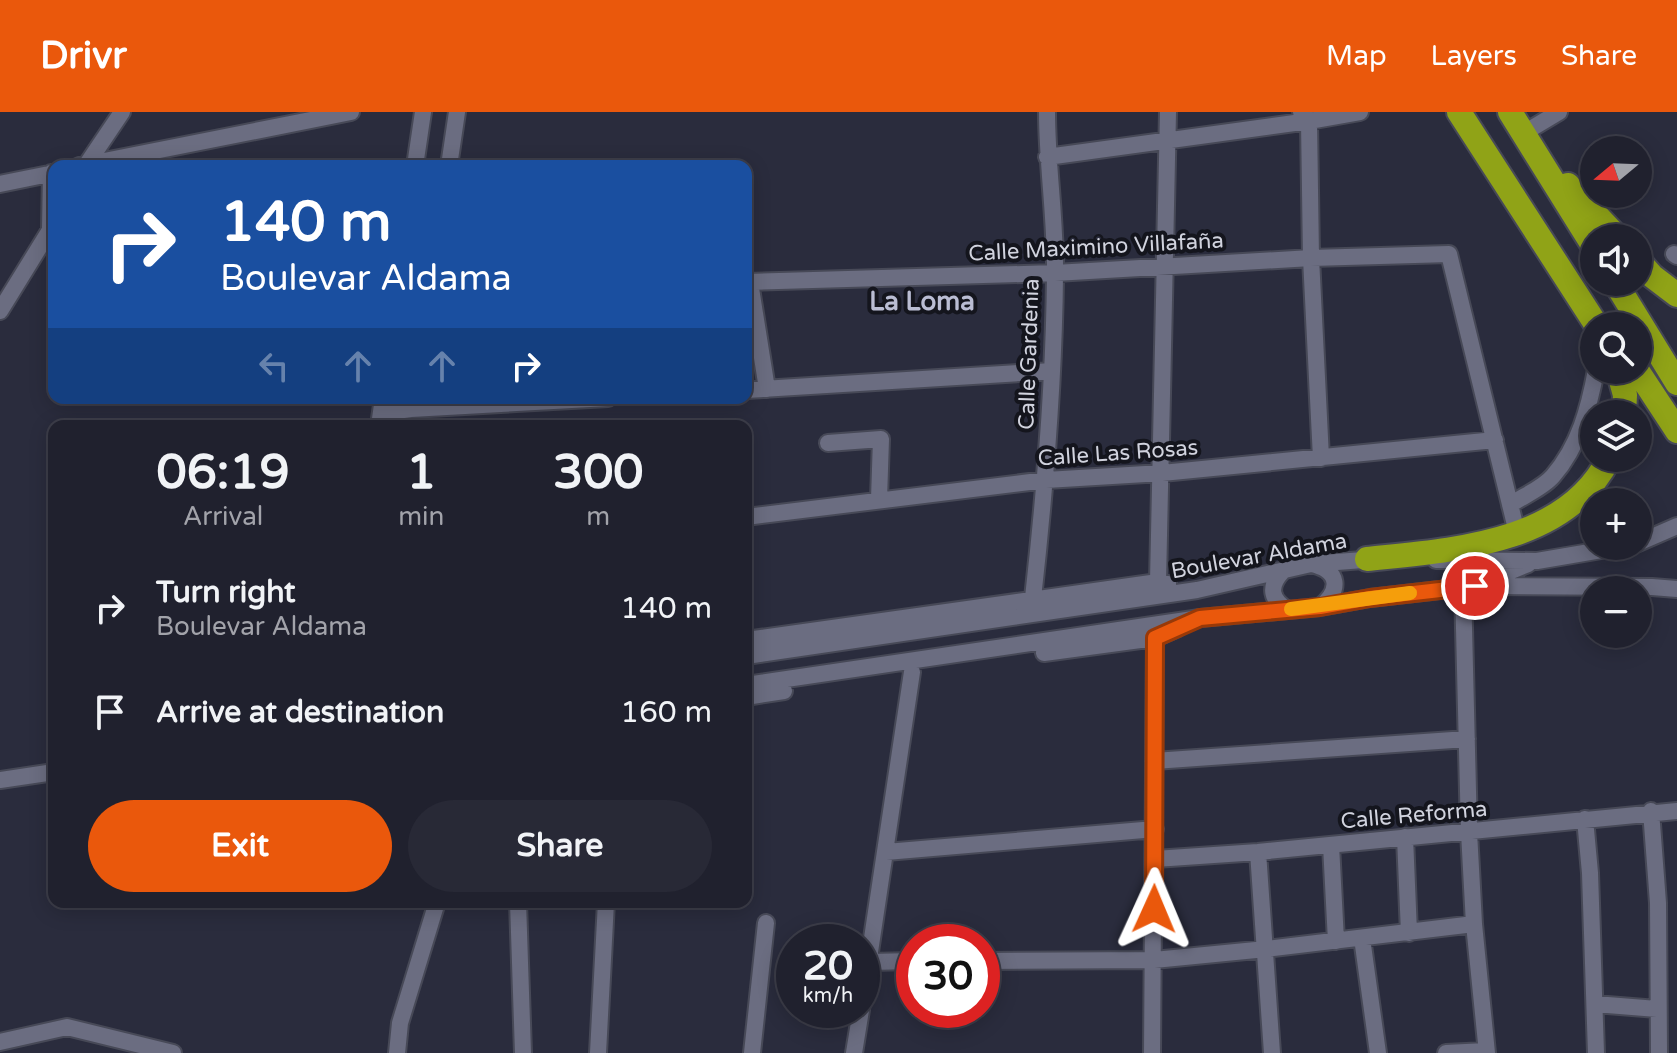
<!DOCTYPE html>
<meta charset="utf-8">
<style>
body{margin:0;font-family:"Varela Round",sans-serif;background:#282936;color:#f1f3f6;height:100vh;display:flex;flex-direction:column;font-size:30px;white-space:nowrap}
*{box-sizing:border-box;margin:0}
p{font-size:26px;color:#a2a3aa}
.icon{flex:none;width:44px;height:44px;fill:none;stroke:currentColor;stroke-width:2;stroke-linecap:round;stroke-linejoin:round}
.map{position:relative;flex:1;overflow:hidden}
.panel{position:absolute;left:48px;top:308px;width:704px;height:488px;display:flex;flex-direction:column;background:#20212e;border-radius:16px;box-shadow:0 4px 20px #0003,0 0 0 2px #3d3e4a}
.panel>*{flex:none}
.top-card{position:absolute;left:48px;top:48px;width:704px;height:244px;border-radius:16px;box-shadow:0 4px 20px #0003,0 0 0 2px #3d3e4a;background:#1a4fa0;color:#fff;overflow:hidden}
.needle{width:52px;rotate:251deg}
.controls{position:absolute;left:1580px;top:24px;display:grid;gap:16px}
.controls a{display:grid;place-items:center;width:72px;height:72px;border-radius:50%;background:#20212e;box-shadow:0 4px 20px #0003,0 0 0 2px #3d3e4a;font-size:40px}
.speed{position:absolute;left:776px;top:812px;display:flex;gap:16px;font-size:40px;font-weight:700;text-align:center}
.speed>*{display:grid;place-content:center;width:104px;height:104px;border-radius:50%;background:#20212e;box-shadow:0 4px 20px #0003,0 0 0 2px #3d3e4a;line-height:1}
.speed small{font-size:20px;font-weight:400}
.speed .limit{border:12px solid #d22;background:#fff;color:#111}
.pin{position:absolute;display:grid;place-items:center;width:68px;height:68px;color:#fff;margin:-34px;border:4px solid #fff;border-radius:50%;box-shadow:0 2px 8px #0007}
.me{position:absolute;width:88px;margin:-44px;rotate:1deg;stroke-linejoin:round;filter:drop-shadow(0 0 6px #0008)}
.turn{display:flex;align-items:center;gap:28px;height:168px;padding:0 40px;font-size:36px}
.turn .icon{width:104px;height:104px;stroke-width:2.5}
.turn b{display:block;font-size:56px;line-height:68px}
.lanes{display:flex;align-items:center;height:76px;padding:0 40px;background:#0003;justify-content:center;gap:40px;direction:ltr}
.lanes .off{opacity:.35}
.eta{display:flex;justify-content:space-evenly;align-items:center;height:136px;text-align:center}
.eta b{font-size:48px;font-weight:700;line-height:56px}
.primary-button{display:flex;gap:16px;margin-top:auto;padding:16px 40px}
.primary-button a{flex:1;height:92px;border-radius:48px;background:#ea580c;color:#fff;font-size:32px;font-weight:700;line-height:92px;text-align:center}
.primary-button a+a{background:#282936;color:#f1f3f6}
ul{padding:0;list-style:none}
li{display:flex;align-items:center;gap:24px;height:104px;padding:0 40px}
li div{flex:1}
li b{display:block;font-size:30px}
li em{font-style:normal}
header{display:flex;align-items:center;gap:48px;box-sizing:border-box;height:112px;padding:0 40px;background:#ea580c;color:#fff}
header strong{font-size:38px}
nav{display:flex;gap:44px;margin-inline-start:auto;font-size:28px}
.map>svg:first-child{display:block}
</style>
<header>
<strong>Drivr</strong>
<nav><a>Map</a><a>Layers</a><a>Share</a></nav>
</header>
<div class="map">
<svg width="1677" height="941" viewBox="0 0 1677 941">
<rect width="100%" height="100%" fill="#2a2c3d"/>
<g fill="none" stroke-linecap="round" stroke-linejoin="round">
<g stroke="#474957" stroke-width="20">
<path id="minor" d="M1301,0L1309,9L1311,146L1321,346
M1524,21L1559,0
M1047,45L1309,9L1360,0
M87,52L122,0
M79,54L351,0
M415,54L423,0
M449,54L457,0
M0,72L54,61
M1674,142L1677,144
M746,170L1055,161L1311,146L1449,142L1517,421
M750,170L767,277
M0,199L50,118L51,61
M746,278L1052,259
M381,301L411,297L608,286
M379,314L383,286
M828,331L881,327L879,387
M1510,393C1523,384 1543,376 1553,364C1579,334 1589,296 1596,258
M746,405L1046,368L1162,361L1495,328
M1638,431L1677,414
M1436,448L1537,449L1625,434
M1312,452C1340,459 1341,478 1320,495
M1282,460C1268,475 1271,488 1288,498
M1158,470L1168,0
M1485,474L1652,475L1677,477
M1463,475L1469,720L1474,812L1487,941
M1033,486C1045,379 1054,272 1055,164C1056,109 1047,55 1047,0
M746,528L1158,470L1168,472
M1044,541L1155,526L1178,516
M746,544L1197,478L1311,452L1376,447
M746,573L1200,506L1320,495L1370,486L1475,474L1528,452
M746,585L784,579
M1154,649L1467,627
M0,668L54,660
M1651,699L1658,791L1659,941
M1585,707L1590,761L1596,941
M1405,725L1409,821
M1331,733L1336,829
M886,740L1155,717
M1258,740L1272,941
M1155,747L1258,740L1677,699
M518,790L523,941
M1362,826L1378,941
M982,849L1154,848L1266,837L1474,812
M869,850L914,849
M1595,892L1657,897
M862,893L912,560
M0,930L67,915L173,941
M397,941L400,911L437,790
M598,941L606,790
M752,941L766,811
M854,941L861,898
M1152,941L1155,526
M1446,941L1486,939"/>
</g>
<g stroke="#474957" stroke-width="28">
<path id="highway" d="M1459,0L1597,214
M1510,0L1594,135
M1568,73L1618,126
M1638,148L1652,164L1677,183
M1615,170L1677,271
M1618,258L1625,283L1624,302
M1637,258L1677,319
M1367,447C1452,438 1567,432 1609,346"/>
</g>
<use href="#minor" stroke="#6b6d81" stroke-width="16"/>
<use href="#highway" stroke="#90a317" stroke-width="24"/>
</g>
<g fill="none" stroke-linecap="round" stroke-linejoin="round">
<g stroke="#983908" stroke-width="20">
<path id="route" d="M1154,797L1155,526L1200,506L1320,495L1370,486L1475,474"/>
</g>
<use href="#route" stroke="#ea580c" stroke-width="14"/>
<path stroke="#f59e0b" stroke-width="14" d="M1291,497L1410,481"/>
</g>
<g text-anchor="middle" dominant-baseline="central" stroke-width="8" stroke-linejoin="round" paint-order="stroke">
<g font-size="22" fill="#d1d3de" stroke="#14151d">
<text transform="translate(1096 135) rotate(-3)">Calle Maximino Villafaña</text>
<text transform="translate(1029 242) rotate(-88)">Calle Gardenia</text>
<text transform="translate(1118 341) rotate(-4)">Calle Las Rosas</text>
<text transform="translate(1259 444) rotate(-10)">Boulevar Aldama</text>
<text transform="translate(1414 703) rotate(-5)">Calle Reforma</text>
</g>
<g font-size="26" font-weight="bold" fill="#babdd3" stroke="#14151d">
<text x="922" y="189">La Loma</text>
</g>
</g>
</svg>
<div class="controls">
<a><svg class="needle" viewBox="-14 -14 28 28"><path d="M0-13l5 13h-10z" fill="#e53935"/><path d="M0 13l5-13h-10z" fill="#a2a3aa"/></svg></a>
<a><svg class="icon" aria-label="sound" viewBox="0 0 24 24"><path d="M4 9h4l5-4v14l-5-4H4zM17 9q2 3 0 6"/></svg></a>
<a><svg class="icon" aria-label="search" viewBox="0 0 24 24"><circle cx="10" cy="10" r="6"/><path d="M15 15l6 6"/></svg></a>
<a><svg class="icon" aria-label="layers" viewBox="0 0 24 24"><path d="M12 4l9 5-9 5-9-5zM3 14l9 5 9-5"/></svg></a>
<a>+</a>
<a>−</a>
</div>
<div class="speed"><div>20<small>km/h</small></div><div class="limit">30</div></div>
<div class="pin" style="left:1475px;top:474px;background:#d93025"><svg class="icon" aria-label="arrive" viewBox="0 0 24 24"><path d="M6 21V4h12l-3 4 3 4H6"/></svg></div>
<svg class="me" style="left:1154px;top:797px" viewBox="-20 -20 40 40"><path d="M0-17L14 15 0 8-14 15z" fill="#ea580c" stroke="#fff" stroke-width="4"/></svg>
<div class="top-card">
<div class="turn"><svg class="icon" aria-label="right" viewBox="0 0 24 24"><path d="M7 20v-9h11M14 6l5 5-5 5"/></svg><div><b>140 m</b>Boulevar Aldama</div></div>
<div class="lanes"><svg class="icon off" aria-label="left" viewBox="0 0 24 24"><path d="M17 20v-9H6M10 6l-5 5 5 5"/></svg><svg class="icon off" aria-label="ahead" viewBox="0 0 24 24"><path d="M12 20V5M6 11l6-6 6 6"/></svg><svg class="icon off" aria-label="ahead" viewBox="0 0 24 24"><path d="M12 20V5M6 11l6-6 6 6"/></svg><svg class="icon" aria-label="right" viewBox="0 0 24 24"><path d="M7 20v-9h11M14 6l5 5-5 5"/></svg></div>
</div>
<section class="panel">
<div class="eta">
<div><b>06:19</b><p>Arrival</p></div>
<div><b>1</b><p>min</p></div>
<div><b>300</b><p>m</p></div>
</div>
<ul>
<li><svg class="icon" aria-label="right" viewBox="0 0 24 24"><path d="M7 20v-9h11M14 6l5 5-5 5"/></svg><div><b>Turn right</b><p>Boulevar Aldama</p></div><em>140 m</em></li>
<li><svg class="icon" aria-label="arrive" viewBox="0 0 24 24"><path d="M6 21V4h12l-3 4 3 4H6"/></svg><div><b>Arrive at destination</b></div><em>160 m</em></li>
</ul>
<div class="primary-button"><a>Exit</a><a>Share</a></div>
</section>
</div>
